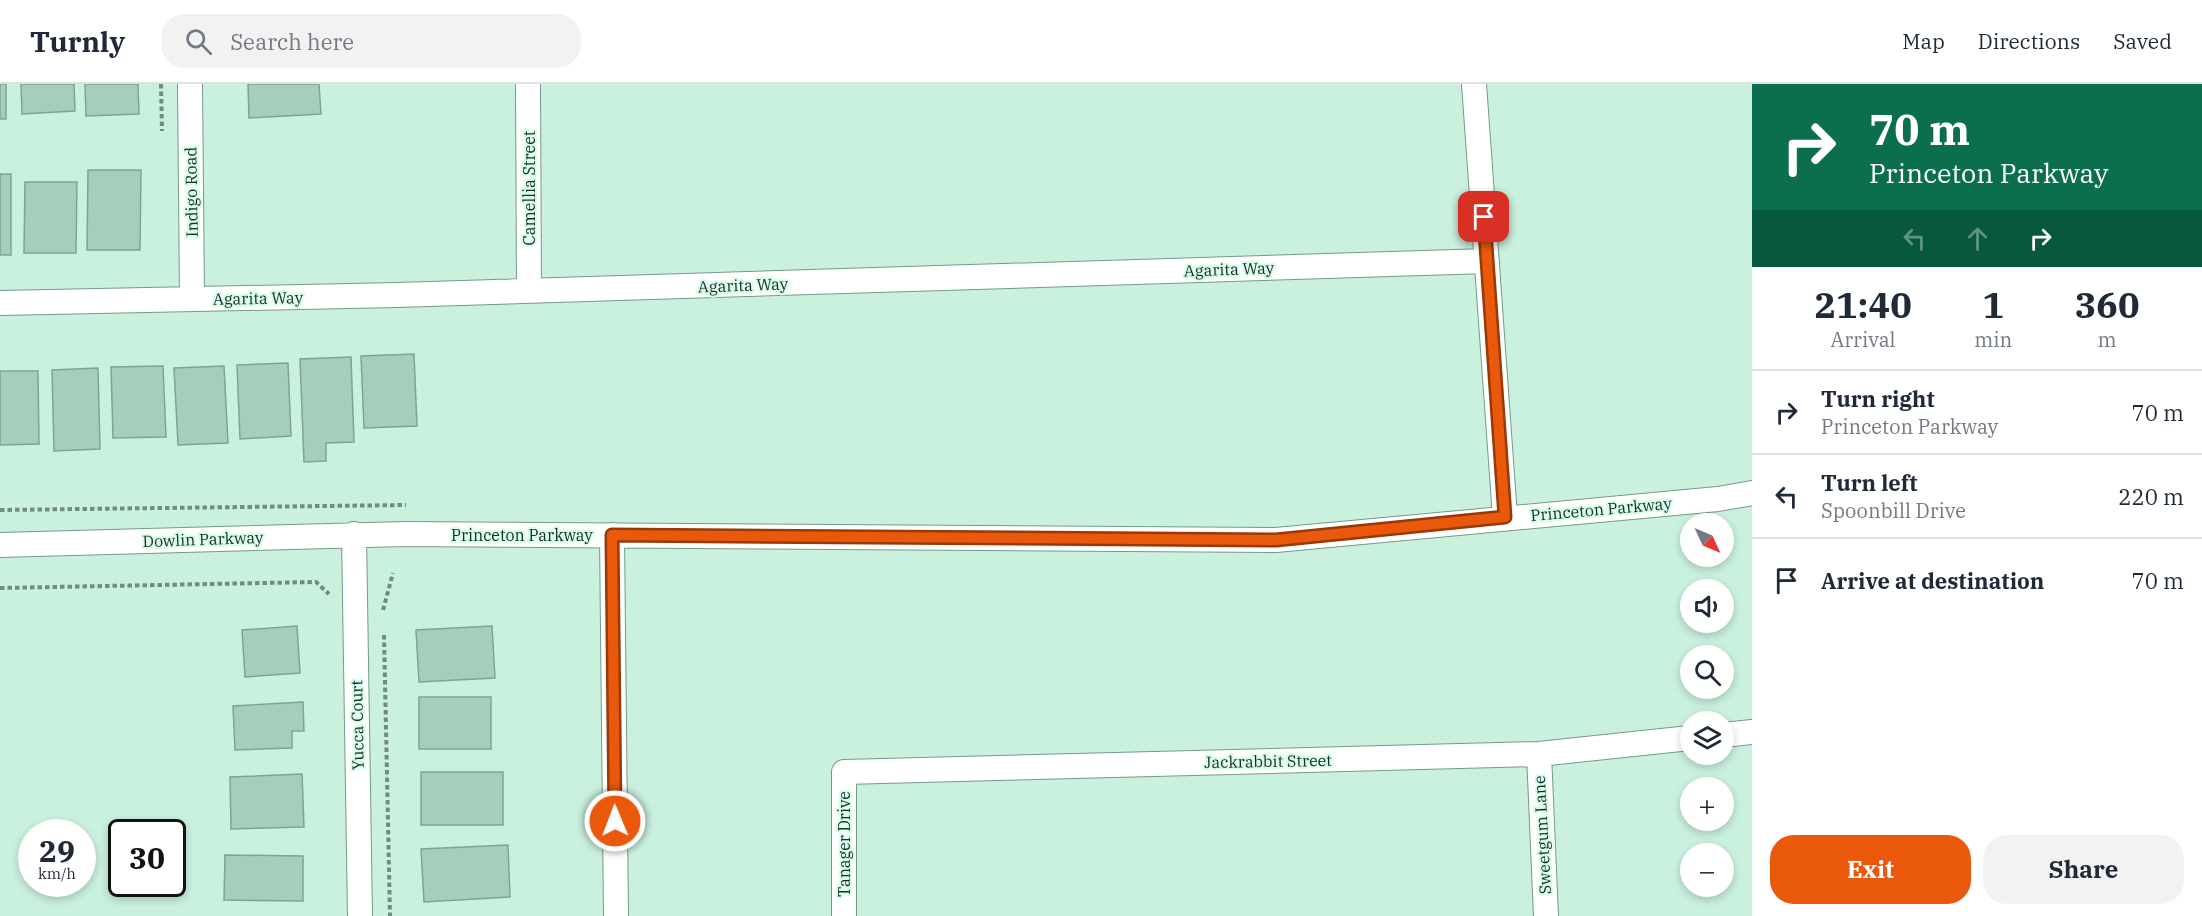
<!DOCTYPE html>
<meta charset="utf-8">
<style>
body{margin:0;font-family:"IBM Plex Serif",serif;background:#f2f2f3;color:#1f2937;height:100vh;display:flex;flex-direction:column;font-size:22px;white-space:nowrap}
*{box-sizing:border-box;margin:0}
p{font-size:20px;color:#747a83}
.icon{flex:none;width:33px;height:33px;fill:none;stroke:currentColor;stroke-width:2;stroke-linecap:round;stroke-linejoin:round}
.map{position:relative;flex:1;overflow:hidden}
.side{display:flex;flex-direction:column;background:#fff;width:450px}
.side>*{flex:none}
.banner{background:#0b6e4f;color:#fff;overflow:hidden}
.needle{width:39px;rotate:134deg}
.tools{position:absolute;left:1680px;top:429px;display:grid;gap:12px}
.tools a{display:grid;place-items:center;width:54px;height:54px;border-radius:50%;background:#fff;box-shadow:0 3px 9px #0003;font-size:30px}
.speed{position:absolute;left:18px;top:735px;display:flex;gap:12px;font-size:30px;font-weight:700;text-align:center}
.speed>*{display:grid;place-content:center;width:78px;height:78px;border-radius:50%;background:#fff;box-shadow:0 3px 9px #0003;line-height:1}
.speed small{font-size:15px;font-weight:400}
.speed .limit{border:3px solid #111;border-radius:9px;background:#fff;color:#111}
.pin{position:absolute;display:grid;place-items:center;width:51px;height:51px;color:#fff;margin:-26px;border-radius:12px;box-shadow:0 3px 9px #0006}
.me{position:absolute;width:66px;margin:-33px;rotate:359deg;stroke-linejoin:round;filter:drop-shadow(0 0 4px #0008)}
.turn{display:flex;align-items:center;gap:21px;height:126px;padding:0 18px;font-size:27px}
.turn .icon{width:78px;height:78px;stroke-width:2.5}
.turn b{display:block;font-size:42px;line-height:51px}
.lanes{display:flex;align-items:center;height:57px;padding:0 18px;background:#0003;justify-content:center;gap:30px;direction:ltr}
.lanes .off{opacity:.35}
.eta{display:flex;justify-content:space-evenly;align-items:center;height:102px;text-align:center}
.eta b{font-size:36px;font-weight:800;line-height:42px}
.cta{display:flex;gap:12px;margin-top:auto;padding:12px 18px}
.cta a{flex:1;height:69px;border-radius:24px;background:#ea580c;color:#fff;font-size:24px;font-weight:800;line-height:69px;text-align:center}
.cta a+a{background:#f2f2f3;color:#1f2937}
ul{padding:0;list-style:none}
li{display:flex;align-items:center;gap:18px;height:84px;padding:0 18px;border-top:2px solid #e0e1e3}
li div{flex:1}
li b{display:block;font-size:22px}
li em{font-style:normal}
header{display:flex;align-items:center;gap:36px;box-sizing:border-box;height:84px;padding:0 30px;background:#fff;border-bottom:2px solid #e0e1e3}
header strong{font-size:28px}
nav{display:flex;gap:33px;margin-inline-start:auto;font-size:21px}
.search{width:420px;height:54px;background:#f2f2f3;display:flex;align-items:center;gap:15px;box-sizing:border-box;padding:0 21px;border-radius:24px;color:#747a83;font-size:22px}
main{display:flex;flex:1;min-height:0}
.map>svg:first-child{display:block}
</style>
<header>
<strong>Turnly</strong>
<div class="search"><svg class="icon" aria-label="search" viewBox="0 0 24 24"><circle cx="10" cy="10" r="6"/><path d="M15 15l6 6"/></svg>Search here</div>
<nav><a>Map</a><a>Directions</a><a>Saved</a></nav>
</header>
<main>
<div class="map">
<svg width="1752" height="832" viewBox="0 0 1752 832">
<rect width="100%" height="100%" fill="#caf0de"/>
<path fill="#a7cdbb" stroke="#7fa493" stroke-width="1.5" d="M0,0H6V35H0Z
M21,0H74L75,27L22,30Z
M85,0H138L139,30L86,32Z
M248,0H319L321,30L249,34Z
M88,86H141L140,166H87Z
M0,90H11V171H0Z
M25,98H77L76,169H24Z
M414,270L417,342L364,344L361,272Z
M351,273L354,358L326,359V377L304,378L300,275Z
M288,279L291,352L240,355L237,281Z
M163,282L166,353L113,354L111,283Z
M224,282L228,359L178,361L174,284Z
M98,284L100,365L54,367L52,286Z
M0,287H38L39,360L0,361Z
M297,542L300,589L245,593L242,546Z
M492,542L495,594L419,598L416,546Z
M419,613H491V665H419Z
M303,618L304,647H292V664L235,666L233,622Z
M421,688H503V741H421Z
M302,690L304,743L231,745L230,693Z
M508,761L510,813L424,818L421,765Z
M225,771L303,772V817L224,816Z"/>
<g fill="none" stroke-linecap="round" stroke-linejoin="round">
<g stroke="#769a8a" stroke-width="26">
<path id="street" d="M190,0L192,215
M528,0L529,207
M1474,0L1505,433
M0,219L397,211L1487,177
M354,450L360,832
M612,451L616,832
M0,461L405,450L1276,456L1718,415L1752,409
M1724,651L1752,648
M1539,670L1546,832
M844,832V688L1539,670L1690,654"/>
</g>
<path stroke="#718b7f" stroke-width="4" stroke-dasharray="4.5 3" stroke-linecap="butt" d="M161,0L162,47
M0,426L406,421
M0,504L316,498L329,510
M383,526L393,489
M384,551L390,832"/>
<use href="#street" stroke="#fff" stroke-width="24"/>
</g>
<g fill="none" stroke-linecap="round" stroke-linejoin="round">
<g stroke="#983908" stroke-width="15">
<path id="route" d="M615,737L612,451L1276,456L1505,433L1484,133"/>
</g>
<use href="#route" stroke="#ea580c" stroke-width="10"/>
</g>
<g text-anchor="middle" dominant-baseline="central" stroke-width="4.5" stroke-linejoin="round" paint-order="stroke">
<g font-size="16" fill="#1d2c26" stroke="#d7feeb">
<text transform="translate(529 104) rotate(-90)">Camellia Street</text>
<text transform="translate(191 108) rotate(-91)">Indigo Road</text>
<text transform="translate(1229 185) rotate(-2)">Agarita Way</text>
<text transform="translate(743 201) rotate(-2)">Agarita Way</text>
<text transform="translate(258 214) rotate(-1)">Agarita Way</text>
<text transform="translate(1601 425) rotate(-5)">Princeton Parkway</text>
<text x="522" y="451">Princeton Parkway</text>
<text transform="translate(203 455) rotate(-2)">Dowlin Parkway</text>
<text transform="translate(357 641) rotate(-91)">Yucca Court</text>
<text transform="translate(1268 677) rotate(-1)">Jackrabbit Street</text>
<text transform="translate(1542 751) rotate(-93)">Sweetgum Lane</text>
<text transform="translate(844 760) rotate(-90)">Tanager Drive</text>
</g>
</g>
</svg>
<div class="tools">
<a><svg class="needle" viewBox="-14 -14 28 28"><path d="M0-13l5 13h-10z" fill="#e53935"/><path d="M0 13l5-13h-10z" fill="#747a83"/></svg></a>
<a><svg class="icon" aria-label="sound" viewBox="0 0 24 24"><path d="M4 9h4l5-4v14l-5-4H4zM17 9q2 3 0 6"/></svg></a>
<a><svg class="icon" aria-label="search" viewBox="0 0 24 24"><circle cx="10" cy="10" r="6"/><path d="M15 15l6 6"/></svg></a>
<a><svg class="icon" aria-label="layers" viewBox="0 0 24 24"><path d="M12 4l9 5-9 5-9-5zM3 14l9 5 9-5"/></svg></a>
<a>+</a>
<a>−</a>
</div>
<div class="speed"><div>29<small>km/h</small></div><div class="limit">30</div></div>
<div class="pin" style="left:1484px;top:133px;background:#d93025"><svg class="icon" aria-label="arrive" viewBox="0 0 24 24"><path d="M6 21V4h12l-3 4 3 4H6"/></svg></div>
<svg class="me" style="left:615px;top:737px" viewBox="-20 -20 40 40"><circle r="17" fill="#ea580c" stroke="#fff" stroke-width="3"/><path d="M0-11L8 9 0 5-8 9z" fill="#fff"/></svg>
</div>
<section class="side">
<div class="banner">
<div class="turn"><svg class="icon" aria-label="right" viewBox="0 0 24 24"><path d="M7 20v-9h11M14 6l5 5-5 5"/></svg><div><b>70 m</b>Princeton Parkway</div></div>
<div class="lanes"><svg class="icon off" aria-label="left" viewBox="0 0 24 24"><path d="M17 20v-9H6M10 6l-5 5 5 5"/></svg><svg class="icon off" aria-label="ahead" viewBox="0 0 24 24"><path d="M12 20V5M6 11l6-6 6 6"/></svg><svg class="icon" aria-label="right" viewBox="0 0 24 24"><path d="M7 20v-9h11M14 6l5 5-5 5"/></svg></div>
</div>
<div class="eta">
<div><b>21:40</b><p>Arrival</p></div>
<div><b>1</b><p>min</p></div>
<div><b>360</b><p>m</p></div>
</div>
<ul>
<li><svg class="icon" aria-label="right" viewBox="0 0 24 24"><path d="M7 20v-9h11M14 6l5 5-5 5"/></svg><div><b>Turn right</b><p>Princeton Parkway</p></div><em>70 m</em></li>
<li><svg class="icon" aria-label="left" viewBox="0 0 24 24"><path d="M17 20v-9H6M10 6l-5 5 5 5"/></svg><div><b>Turn left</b><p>Spoonbill Drive</p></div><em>220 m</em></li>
<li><svg class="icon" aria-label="arrive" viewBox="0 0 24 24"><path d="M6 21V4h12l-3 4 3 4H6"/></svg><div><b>Arrive at destination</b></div><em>70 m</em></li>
</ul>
<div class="cta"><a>Exit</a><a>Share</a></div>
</section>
</main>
